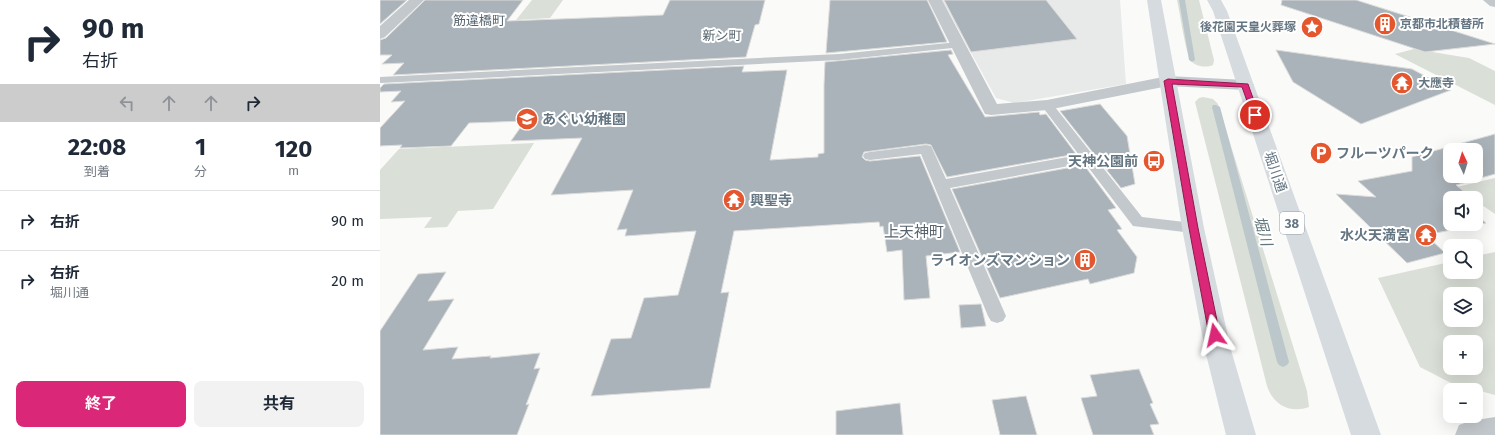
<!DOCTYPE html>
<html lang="ja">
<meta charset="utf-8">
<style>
body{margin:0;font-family:"Fira Sans","Noto Sans JP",sans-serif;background:#f2f2f3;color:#1f2937;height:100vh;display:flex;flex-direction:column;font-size:15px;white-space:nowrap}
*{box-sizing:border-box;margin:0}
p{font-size:13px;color:#747a83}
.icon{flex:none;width:22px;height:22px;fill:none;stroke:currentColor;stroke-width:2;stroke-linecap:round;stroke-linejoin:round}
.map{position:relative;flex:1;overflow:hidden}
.side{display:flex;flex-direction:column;background:#fff;width:380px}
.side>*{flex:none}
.guide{background:#fff;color:#1f2937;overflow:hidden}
.needle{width:26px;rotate:356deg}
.fabs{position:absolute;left:1063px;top:143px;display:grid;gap:8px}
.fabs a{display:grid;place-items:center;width:40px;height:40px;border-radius:8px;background:#fff;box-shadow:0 4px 16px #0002;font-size:20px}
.pin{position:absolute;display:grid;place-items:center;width:34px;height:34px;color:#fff;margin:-17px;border:2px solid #fff;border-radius:50%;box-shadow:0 1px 4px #0007}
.me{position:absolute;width:44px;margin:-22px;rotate:349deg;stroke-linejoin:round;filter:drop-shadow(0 0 3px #0008)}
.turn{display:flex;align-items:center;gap:14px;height:84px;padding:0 16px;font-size:18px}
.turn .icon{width:52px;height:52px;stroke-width:2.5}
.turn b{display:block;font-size:28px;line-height:34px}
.lanes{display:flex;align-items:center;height:38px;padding:0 16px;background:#0003;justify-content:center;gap:20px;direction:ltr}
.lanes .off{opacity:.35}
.eta{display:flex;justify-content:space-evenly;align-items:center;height:68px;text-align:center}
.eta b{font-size:24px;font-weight:700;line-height:28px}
.primary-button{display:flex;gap:8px;margin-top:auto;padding:8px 16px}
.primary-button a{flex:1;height:46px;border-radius:8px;background:#db2777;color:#fff;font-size:16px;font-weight:700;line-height:46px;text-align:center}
.primary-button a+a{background:#f2f2f3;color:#1f2937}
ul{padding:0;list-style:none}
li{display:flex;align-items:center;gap:12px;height:60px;padding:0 16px;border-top:1px solid #e0e1e3}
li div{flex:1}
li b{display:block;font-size:15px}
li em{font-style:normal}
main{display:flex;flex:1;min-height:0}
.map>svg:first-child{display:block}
</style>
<main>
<section class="side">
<div class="guide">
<div class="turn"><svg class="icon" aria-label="right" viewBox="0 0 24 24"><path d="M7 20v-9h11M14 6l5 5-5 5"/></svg><div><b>90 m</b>右折</div></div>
<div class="lanes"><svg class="icon off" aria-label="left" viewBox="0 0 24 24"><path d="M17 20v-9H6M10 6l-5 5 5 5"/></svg><svg class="icon off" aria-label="ahead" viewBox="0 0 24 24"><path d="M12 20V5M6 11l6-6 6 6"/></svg><svg class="icon off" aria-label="ahead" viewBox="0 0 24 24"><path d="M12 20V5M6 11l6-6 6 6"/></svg><svg class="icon" aria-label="right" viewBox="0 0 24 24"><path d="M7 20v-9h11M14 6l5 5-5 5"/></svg></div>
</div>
<div class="eta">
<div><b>22:08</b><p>到着</p></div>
<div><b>1</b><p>分</p></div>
<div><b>120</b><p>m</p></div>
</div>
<ul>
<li><svg class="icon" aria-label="right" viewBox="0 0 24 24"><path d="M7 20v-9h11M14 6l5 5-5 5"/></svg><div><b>右折</b></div><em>90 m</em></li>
<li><svg class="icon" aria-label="right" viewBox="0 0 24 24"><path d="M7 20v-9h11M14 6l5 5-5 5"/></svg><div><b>右折</b><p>堀川通</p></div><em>20 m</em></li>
</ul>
<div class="primary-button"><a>終了</a><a>共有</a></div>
</section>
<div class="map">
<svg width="1115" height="435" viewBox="0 0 1115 435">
<rect width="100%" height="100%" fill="#fafaf8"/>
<path fill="#e8e9e9" d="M562,0H740L746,84L634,103L616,98Z"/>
<path fill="#dadfd7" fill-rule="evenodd" d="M152,0H183L170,18L136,20Z
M797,0H819L834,60L833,65C826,68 814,67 810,59C805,49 800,13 797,0Z
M1034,49L1089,58L1115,71V105L1015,54Z
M823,97L833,99L838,104L927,391L929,407C909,414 893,404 887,386L815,102L819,98Z
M154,143L113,209L78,211L67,227L44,228L52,217L0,219V170L19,149Z
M1115,178V214L1096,201V198H1092L1077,187Z
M1115,252V395L1071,383L1040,367L998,278L1070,262V272H1096V256ZM1070,294H1096V320H1070ZM1070,342H1096V368H1070Z"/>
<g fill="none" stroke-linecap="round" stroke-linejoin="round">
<path fill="#bbc7cb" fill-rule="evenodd" d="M799,0H805L815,60L812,62L809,60Z
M833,105H836L840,107L909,362L907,365L903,367L899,365L897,362L832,107Z"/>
</g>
<path fill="#aab3b9" stroke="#dcdcda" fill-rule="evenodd" d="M0,0H27L0,24Z
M45,0H143L127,21L283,15L290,0H385L379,24L375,25L366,57L13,75L24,63L2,64L12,55H0V40L6,38Z
M450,0H547L567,42L446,53Z
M564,0H666L697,39L591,52Z
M902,0H976L1115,44L1045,52L901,5Z
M571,50L573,54L568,55L605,117L659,112L660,115L666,114L696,154L567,177L551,145L546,144L484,152L482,157L485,160L490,161L540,156L580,252L546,256L550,298L524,300L522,250L507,252L503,226L500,227L499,222L354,231L341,293L349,292L330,388L211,396L231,339L251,338L264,298L298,295L316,231L245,236L247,229L237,230L253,190L171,195L202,138L131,141L145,121L89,123L71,146L20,148L22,145L0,146V128L25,101L11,102L21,91L0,92V88L4,84L364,66L362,72L407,70L390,160L438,157V154L444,153V85L445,62Z
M896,50L1032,69L1071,90L981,124L913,82Z
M720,104L747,136L755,184L741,188L680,111Z
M1115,134V174L1076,185L1092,198H1070V224H1096V215L1106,223L1046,235L1065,253L1027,263L956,194L996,197L978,181L1032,171V157ZM1070,150H1096V176H1070Z
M704,165L736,208L728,210L742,229L737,230L757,257L754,273L710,284L708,279L620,298L572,189Z
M66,272L48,301L74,299L43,350L78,347L72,359L111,356L110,358L160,353L154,369L160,368L146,405L149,404L137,435H0V331L38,274Z
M601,304L606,326L581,328L579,305Z
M759,369L773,403L770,404L779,424L770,425L774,435H713L701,398L717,396L710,375Z
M646,396L657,435H620L612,400Z
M520,403L523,435H456V411Z"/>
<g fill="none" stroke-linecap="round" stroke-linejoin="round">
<path fill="#c3c8cc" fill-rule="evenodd" d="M578,42L583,45L582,47L459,60L0,83V77L459,54Z
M667,101L671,102L762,217L813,223L818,224L821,228L818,232L813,233L753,226L705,163L570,188L626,316L623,321L617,323L611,321L608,316L541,154L490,160L485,159L483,156L485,153L490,152L546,145L551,146L566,179L699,155L661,105Z"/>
<path fill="#c3c8cc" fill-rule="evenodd" d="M548,0H562L617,104L667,100L788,76L865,80L871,81L874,85L871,89L865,90L788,86L667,110L611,115L605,114Z
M1103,0H1115V7L1110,6Z
M1115,417V435H1075L1079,425L1090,421Z"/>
<path fill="#c3c8cc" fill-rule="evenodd" d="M29,0H44L5,37L0,39V26Z"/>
<path fill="#d6dbdf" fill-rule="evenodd" d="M767,0H781L824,228L851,350L876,435H846L825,350L802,228Z
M827,0H841L847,11L1001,435H971L833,11Z"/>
</g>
<path fill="#db2777" stroke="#8e194d" d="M788,79L868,84L879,115L875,118L872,115L862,87L792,84L818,228L840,335L839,338H831L829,335L809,228L784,81Z"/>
<defs>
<g id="building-disc" transform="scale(1.15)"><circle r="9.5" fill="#e4572e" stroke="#fff"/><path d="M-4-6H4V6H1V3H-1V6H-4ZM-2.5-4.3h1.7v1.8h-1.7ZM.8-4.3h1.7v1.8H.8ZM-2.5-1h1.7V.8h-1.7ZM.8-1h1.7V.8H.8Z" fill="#fff"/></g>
<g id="sight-disc" transform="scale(1.15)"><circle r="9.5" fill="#e4572e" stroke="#fff"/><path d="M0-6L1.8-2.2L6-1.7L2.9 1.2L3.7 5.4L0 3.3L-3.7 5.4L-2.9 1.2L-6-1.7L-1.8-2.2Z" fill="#fff"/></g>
<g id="temple-disc" transform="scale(1.15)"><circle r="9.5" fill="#e4572e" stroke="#fff"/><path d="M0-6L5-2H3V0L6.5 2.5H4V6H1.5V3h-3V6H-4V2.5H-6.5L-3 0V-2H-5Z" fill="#fff"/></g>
<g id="school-disc" transform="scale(1.15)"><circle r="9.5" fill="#e4572e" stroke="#fff"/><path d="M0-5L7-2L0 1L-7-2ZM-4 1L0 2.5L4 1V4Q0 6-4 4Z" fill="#fff"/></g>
<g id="parking-disc" transform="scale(1.15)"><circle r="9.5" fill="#e4572e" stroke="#fff"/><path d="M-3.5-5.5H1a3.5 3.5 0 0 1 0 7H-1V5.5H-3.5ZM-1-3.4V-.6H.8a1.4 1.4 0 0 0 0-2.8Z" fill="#fff"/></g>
<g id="bus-disc" transform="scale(1.15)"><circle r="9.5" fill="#e4572e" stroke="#fff"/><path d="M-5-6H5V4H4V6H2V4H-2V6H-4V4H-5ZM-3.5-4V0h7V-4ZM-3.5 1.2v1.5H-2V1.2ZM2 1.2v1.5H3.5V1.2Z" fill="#fff"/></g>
</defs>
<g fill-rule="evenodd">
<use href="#building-disc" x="1005" y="24"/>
<use href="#sight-disc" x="932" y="27"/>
<use href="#temple-disc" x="1022" y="83"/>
<use href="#school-disc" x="147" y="119"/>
<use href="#parking-disc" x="941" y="153"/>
<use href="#bus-disc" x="774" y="161"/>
<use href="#temple-disc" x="354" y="200"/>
<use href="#temple-disc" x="1046" y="235"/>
<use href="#building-disc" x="705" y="260"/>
</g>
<g text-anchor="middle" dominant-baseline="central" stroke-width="4" stroke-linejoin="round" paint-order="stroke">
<g font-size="12" font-weight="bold" fill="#657683" stroke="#fff" text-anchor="start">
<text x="1020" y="24">京都市北積替所</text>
<text x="916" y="27" text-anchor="end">後花園天皇火葬塚</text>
<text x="1038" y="83">大應寺</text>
</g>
<g font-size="13" fill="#57646e" stroke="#fff">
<text x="99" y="20">筋違橋町</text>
<text x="342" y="35">新ン町</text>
</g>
<rect fill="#fff" stroke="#939fa8" stroke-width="1" x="900" y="212" width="24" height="22" rx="3"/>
<g font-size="13" font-weight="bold" fill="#657683">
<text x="912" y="223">38</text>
</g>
<g font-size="14" font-weight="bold" fill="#657683" stroke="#fff" text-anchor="start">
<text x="162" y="119">あぐい幼稚園</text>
<text x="956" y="153">フルーツパーク</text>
<text x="758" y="161" text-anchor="end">天神公園前</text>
<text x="370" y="200">興聖寺</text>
<text x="1030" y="235" text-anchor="end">水火天満宮</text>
<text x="690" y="260" text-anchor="end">ライオンズマンション</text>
</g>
<g font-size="14" fill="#657683" stroke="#fff">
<text transform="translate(895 172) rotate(71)">堀川通</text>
</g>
<g font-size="15" font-style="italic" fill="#60757c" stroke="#fff">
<text transform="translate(883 231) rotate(75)">堀川</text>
</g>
<g font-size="15" fill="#57646e" stroke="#fff">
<text x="534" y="232">上天神町</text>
</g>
</g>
</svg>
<div class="fabs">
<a><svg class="needle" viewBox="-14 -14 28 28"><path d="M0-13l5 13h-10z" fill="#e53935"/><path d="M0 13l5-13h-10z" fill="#747a83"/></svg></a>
<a><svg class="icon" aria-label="sound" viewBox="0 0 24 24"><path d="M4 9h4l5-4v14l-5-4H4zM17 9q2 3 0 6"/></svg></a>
<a><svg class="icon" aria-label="search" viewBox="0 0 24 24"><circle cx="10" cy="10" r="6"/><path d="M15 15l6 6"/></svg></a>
<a><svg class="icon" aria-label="layers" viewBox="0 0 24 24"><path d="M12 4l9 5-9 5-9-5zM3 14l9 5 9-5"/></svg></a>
<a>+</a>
<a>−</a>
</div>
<div class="pin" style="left:875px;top:115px;background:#d93025"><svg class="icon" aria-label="arrive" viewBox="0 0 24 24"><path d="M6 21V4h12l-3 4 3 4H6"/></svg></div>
<svg class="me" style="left:835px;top:335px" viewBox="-20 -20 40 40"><path d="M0-17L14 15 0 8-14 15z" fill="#db2777" stroke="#fff" stroke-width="4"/></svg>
</div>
</main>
